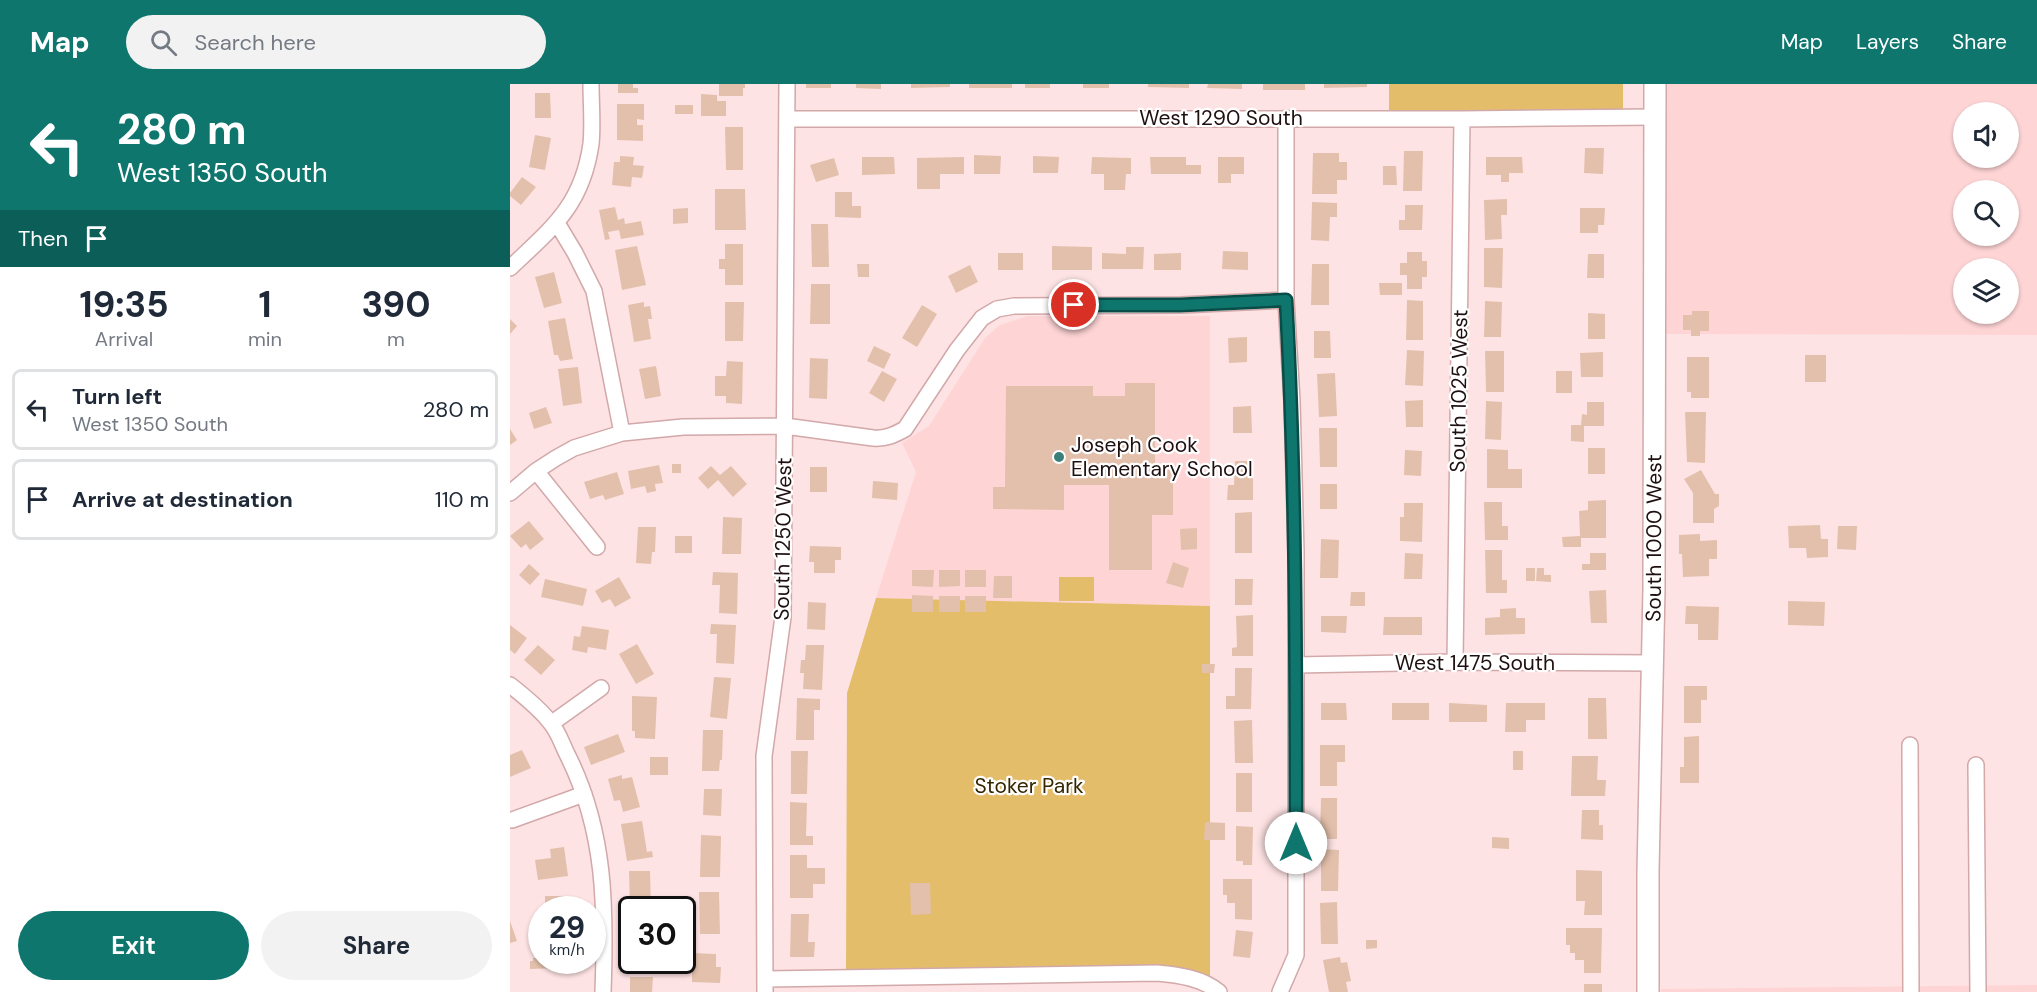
<!DOCTYPE html>
<style>
body{margin:0;font-family:"DM Sans",sans-serif;background:#f2f2f3;color:#1f2937;height:100vh;display:flex;flex-direction:column;font-size:22px;white-space:nowrap}
*{box-sizing:border-box;margin:0}
p{font-size:20px;color:#747a83}
.icon{flex:none;width:33px;height:33px;fill:none;stroke:currentColor;stroke-width:2;stroke-linecap:round;stroke-linejoin:round}
.map{position:relative;flex:1;overflow:hidden}
.drawer{display:flex;flex-direction:column;background:#fff;width:510px}
.drawer>*{flex:none}
.top-card{background:#0f766e;color:#fff;overflow:hidden}
.buttons{position:absolute;left:1443px;top:18px;display:grid;gap:12px}
.buttons a{display:grid;place-items:center;width:66px;height:66px;border-radius:50%;background:#fff;box-shadow:0 2px 4px #0004;font-size:30px}
.speed{position:absolute;left:18px;top:812px;display:flex;gap:12px;font-size:30px;font-weight:700;text-align:center}
.speed>*{display:grid;place-content:center;width:78px;height:78px;border-radius:50%;background:#fff;box-shadow:0 2px 4px #0004;line-height:1}
.speed small{font-size:15px;font-weight:400}
.speed .limit{border:3px solid #111;border-radius:9px;background:#fff;color:#111}
.pin{position:absolute;display:grid;place-items:center;width:51px;height:51px;color:#fff;margin:-26px;border:3px solid #fff;border-radius:50%;box-shadow:0 2px 6px #0007}
.me{position:absolute;width:66px;margin:-33px;rotate:0deg;stroke-linejoin:round;filter:drop-shadow(0 0 4px #0008)}
.turn{display:flex;align-items:center;gap:21px;height:126px;padding:0 18px;font-size:27px}
.turn .icon{width:78px;height:78px;stroke-width:2.5}
.turn b{display:block;font-size:42px;line-height:51px}
.then{display:flex;align-items:center;height:57px;padding:0 18px;background:#0003;gap:12px;font-size:22px}
.eta{display:flex;justify-content:space-evenly;align-items:center;height:102px;text-align:center}
.eta b{font-size:36px;font-weight:700;line-height:42px}
.button{display:flex;gap:12px;margin-top:auto;padding:12px 18px}
.button a{flex:1;height:69px;border-radius:36px;background:#0f766e;color:#fff;font-size:24px;font-weight:700;line-height:69px;text-align:center}
.button a+a{background:#f2f2f3;color:#1f2937}
ul{padding:0;list-style:none}
li{display:flex;align-items:center;gap:18px;height:81px;margin:0 12px 9px;padding:0 6px;border:3px solid #e0e1e3;border-radius:9px}
li div{flex:1}
li b{display:block;font-size:22px}
li em{font-style:normal}
header{display:flex;align-items:center;gap:36px;box-sizing:border-box;height:84px;padding:0 30px;background:#0f766e;color:#fff}
header strong{font-size:28px}
nav{display:flex;gap:33px;margin-inline-start:auto;font-size:21px}
.search{width:420px;height:54px;background:#f2f2f3;display:flex;align-items:center;gap:15px;box-sizing:border-box;padding:0 21px;border-radius:33px;color:#747a83;font-size:22px}
main{display:flex;flex:1;min-height:0}
.map>svg:first-child{display:block}
</style>
<header>
<strong>Map</strong>
<div class="search"><svg class="icon" aria-label="search" viewBox="0 0 24 24"><circle cx="10" cy="10" r="6"/><path d="M15 15l6 6"/></svg>Search here</div>
<nav><a>Map</a><a>Layers</a><a>Share</a></nav>
</header>
<main>
<section class="drawer">
<div class="top-card">
<div class="turn"><svg class="icon" aria-label="left" viewBox="0 0 24 24"><path d="M17 20v-9H6M10 6l-5 5 5 5"/></svg><div><b>280 m</b>West 1350 South</div></div>
<div class="then">Then<svg class="icon" aria-label="arrive" viewBox="0 0 24 24"><path d="M6 21V4h12l-3 4 3 4H6"/></svg></div>
</div>
<div class="eta">
<div><b>19:35</b><p>Arrival</p></div>
<div><b>1</b><p>min</p></div>
<div><b>390</b><p>m</p></div>
</div>
<ul>
<li><svg class="icon" aria-label="left" viewBox="0 0 24 24"><path d="M17 20v-9H6M10 6l-5 5 5 5"/></svg><div><b>Turn left</b><p>West 1350 South</p></div><em>280 m</em></li>
<li><svg class="icon" aria-label="arrive" viewBox="0 0 24 24"><path d="M6 21V4h12l-3 4 3 4H6"/></svg><div><b>Arrive at destination</b></div><em>110 m</em></li>
</ul>
<div class="button"><a>Exit</a><a>Share</a></div>
</section>
<div class="map">
<svg width="1527" height="908" viewBox="0 0 1527 908">
<rect width="100%" height="100%" fill="#fee3e4"/>
<path fill="#fed4d5" fill-rule="evenodd" d="M1151,0H1527V251L1153,250ZM1454,28H1498V74H1454ZM1454,106H1498V152H1454ZM1454,184H1498V230H1454Z
M518,232H700V522L366,514L406,388L392,359L419,342L475,254L490,241Z
M1527,901V908H1151V905Z"/>
<path fill="#e4bd6b" d="M879,0H1113V32H879Z
M549,493H584V517H549Z
M366,514L700,522V898L669,893L336,894L337,609Z"/>
<path fill="#e3c0ac" d="M108,0H123V4H128V9H108Z
M209,0H235V4H233V12H209Z
M296,0H321V4H296Z
M346,0H371V5L346,4Z
M401,0H440V3L401,4Z
M459,0H502V4H459Z
M515,0H540V4H515Z
M573,0H599V4H573Z
M638,0H679V4L638,3Z
M698,0H732V5L697,4Z
M753,0H795V6H753Z
M814,0H857V3L814,4Z
M25,9H40L41,34H25Z
M191,10L207,11V17H216V32H191Z
M107,20H134V36L127,35V41H133V57L107,56Z
M165,21H183V30H165Z
M215,43H233V86H216Z
M25,51L41,54L35,86L19,83Z
M1075,64H1094L1093,90L1074,89Z
M894,67H913L912,107H893Z
M803,69H829V78H837V96H827V110H802Z
M464,71L491,72L490,90H464Z
M110,72L124,73L123,81L134,82L132,94L122,93L121,103L102,101L104,78H110Z
M523,72L549,73L548,89H523Z
M352,73H384L385,90L352,91Z
M454,73V90H430V105H407V74Z
M582,73L621,74V90H616L615,106H594V90H581Z
M640,73H676V81H691V90H641Z
M708,73H734V90H721V99H708Z
M976,73H1012L1013,89H999V98H991V91H976Z
M324,74L329,91L306,98L300,81Z
M873,82H886L887,101H873Z
M12,93L26,103L11,121L0,112V109Z
M205,105H235L236,146H205Z
M325,108H342V122H351V134L325,133Z
M997,115V131H991L992,155L975,156L974,116Z
M802,118L827,119V133H820L819,157L801,156Z
M895,121H913L912,146H889V136H895Z
M105,123L108,136L114,134L115,140L131,137L134,151L111,155L109,146L98,148L100,155L95,156L89,126Z
M178,124V139L163,140V125Z
M1070,124H1095L1094,141H1088V149H1070Z
M301,140H318L319,183H302Z
M215,160H233V201H215V185H209V175H215Z
M127,162L136,201L112,206L105,166Z
M542,162L582,163V186H542Z
M616,163H634L633,185H592V169L616,170Z
M974,164H993L992,204L974,203Z
M713,167L738,168V186L712,185Z
M897,168H912V177H917V193H912V205H897V191H890V179H897Z
M488,169H513V186H488Z
M671,169V186H644V170Z
M1078,170H1094V194H1077Z
M347,180H359V193H348Z
M802,180H819V221H801Z
M460,181L468,198L446,209L438,192Z
M44,188L52,219L34,224L25,193Z
M869,199H892V211H870Z
M301,200H320V240H300Z
M897,216L913,217V256H896Z
M975,217L992,218L991,253H974Z
M134,218V223L140,222L142,235H138L141,255L124,258L118,221Z
M215,218H234L233,257H215Z
M412,221L427,230L407,263L392,254Z
M1182,227H1199V247H1190V252H1181V246H1173V231H1182Z
M1078,229L1095,230V255H1078Z
M55,234L63,275L50,277L48,271H44L38,237Z
M0,235L7,242L0,250Z
M804,247H820L821,274H804Z
M737,253V278L719,279L718,254Z
M364,262L381,270L374,285L357,277Z
M897,266L914,267L913,302L895,301Z
M975,267H994V308H976Z
M1093,268V293H1071L1070,269Z
M1295,271H1316V298H1295Z
M1177,273H1199V314H1181V308H1177Z
M300,274L318,275L317,315L299,314Z
M217,277L233,278L232,320L216,319V312H205V292H216Z
M146,282L151,312L135,315L129,285Z
M68,283L72,319L53,322L48,285Z
M372,287L387,295L374,318L359,309Z
M1046,287H1062V309H1046Z
M825,289L827,332L809,333L807,290Z
M615,299H645V386H663V431H642V486H599V401H554V426L483,425V403H495L496,302H583V312H615Z
M913,316V343H896L895,317Z
M976,317L992,318L991,356L975,355Z
M1077,318H1094V342H1074V358L1061,357V341H1071L1072,330L1077,331Z
M741,322L742,349H723V323Z
M36,323L42,339L24,345L19,329Z
M1175,328H1196L1195,379L1177,378Z
M809,344H827V383H810Z
M0,345L7,356L0,361Z
M1078,364H1095V390H1078Z
M977,365L998,366V385H1012V404H977Z
M895,366L912,367L911,392L894,391Z
M725,377H743V416H717L718,401H724Z
M162,380H171V389H162Z
M149,381L153,399L145,400L146,407L137,409L135,402L121,405L118,387Z
M201,382L210,391L221,382L237,400L223,413L208,396L198,405L188,394Z
M300,383H317V408H300Z
M1191,386L1205,410H1209V422L1204,425V439H1183V409L1174,395Z
M107,388L114,410L95,416L93,411L80,415L74,398Z
M363,397L388,399L387,416L362,414Z
M810,400H827V425H810Z
M1096,416V454H1071V463H1053L1052,453L1070,452L1069,427L1078,426V417Z
M974,418H992V442H998V456H975Z
M894,419H913L912,458L890,457V433H894Z
M742,428V469H725V429Z
M213,433L232,434L231,470H212Z
M19,437L34,455L20,466L16,460L11,464L0,452Z
M1310,441L1311,455H1318V473L1297,474L1296,464H1279L1278,442Z
M1328,442H1347L1346,466L1327,465Z
M128,443H146L145,468H142L141,480L126,479Z
M687,444V465L671,466L670,445Z
M1190,450V457L1207,456V475H1199V492L1173,493L1172,470H1169V451Z
M165,452H182V469H165Z
M811,455L829,456L828,494H810Z
M300,462L331,463V476H325V489H304V478H299Z
M975,466H992V496H997V509H976Z
M895,469L913,470L912,495H894Z
M1080,469H1096V486H1072V480H1080Z
M663,478L679,484L673,504L656,499Z
M19,480L30,490L20,501L9,491Z
M1016,484H1025V497H1016Z
M1027,484H1034V491H1041V498L1026,497Z
M402,486H424L423,503L402,502Z
M429,486H450V502L429,503Z
M455,486H476V503H455Z
M203,488L228,489L227,530L209,529L210,501H202Z
M484,492H502V514H483Z
M109,493L121,514L105,523L100,515L92,519L85,507Z
M35,495L77,505L73,522L31,513Z
M725,495H743L742,521H725Z
M1096,506L1097,539H1081L1079,507Z
M841,508H855V522H840Z
M402,511L423,512V528H402Z
M429,512H450V528H429Z
M455,512H476V528H455Z
M1278,517L1315,518L1314,542L1278,541Z
M298,518L316,519L315,546L297,545Z
M1176,522L1209,523L1208,556H1188V540H1175Z
M1006,524V534H1015V550L975,551V534L990,533V525Z
M743,531V572H722V564L727,563L726,532Z
M811,532H837L836,549L811,548Z
M874,533H912V551H873Z
M201,540L226,541L224,580L206,579L207,550H200Z
M0,541L17,554L5,570L0,566Z
M72,542L99,546L96,566L78,563L77,569L62,566L64,552L70,553Z
M127,560L144,590L126,600L109,570Z
M28,561L45,576L31,591L14,576Z
M296,561H314L312,606L293,605L294,589H290L291,576H295Z
M692,580H705L704,589H692Z
M725,584H742L741,625H716V612H725Z
M204,593L221,594L217,635L200,633Z
M1174,602H1197V616H1191V639H1174Z
M122,612L147,613L145,655L125,654V647H122Z
M287,614L310,615V626H304V656H286Z
M1078,614H1096L1097,655H1078Z
M811,619H836L837,636H811Z
M882,619H919V636H882Z
M939,619L977,621V638H939Z
M996,619H1035V636H1016V648H995Z
M742,636L743,679H725L724,637Z
M193,646H213L212,676H210L209,687H192Z
M108,650L115,668L81,681L74,663Z
M1189,652V699H1170V683H1174V653Z
M810,661H835V678H827V702H810Z
M12,666L21,684L0,693V671Z
M281,667H298L297,710H281Z
M1003,667H1013V686H1003Z
M1062,672H1088L1087,696H1096L1095,712H1061Z
M140,673H158V691H140Z
M726,689H742V728H726Z
M112,691V695L122,693L130,723L113,728L110,716L104,717L98,695Z
M194,705H212L211,732L193,731Z
M811,714H827V755H810Z
M280,718L297,719L296,752H303V761H280Z
M1072,726H1089V741H1093V756L1071,755Z
M132,737L137,768L142,767L143,773L117,777L111,740Z
M695,738L715,739V756H694Z
M726,742L743,743L742,781H733V777H726Z
M191,751L211,752L210,793H190Z
M982,753L999,754V765L982,764Z
M54,763L58,792L28,796L25,776L41,774L40,765Z
M811,765L829,766L828,807H811Z
M280,771H297V784H315V800H303V814H280Z
M1066,786L1092,787V831H1074L1075,817H1066Z
M119,787H140L141,824L120,825Z
M713,795H742V836L725,835V819H717V811H713Z
M400,799H420L421,830L401,831Z
M189,808H209L210,850H190Z
M35,812H53V825H35Z
M827,818L828,860H811L810,819Z
M281,830H299L298,858H305L304,873H280Z
M0,837L7,857L0,859Z
M1056,844H1092L1091,889H1074V876H1065V869H1060V861H1056Z
M726,846L743,848L740,874L723,872Z
M856,856H867V864L856,865Z
M27,857H32V876H49V884L20,885V877H23V874H27Z
M182,869L206,870V883H211L210,899L182,898Z
M830,873L831,879L837,878L841,897L836,898L838,908H819L813,876Z
M120,893H143L142,908H120Z
M1074,900H1092V908H1074Z"/>
<g fill="none" stroke-linecap="round" stroke-linejoin="round">
<g stroke="#d2a8a9" stroke-width="18">
<path id="street" d="M277,35H952L1144,33
M47,139L65,169L84,207L112,349
M0,184C42,144 72,122 81,60C83,41 81,19 81,0
M26,387L87,463
M0,409L26,387L46,374L64,364L112,349L173,343L275,342L363,354C376,355 384,351 395,345L447,266L472,234L487,225L504,222L671,221L776,216
M945,578L952,35
M786,581L945,578L1144,579
M0,601C14,612 29,624 40,638C48,647 52,660 57,670C96,747 96,825 93,908
M42,639L91,604
M1400,661L1401,908
M1466,681L1468,908
M2,736L74,710
M255,895L647,889C669,891 692,894 709,908
M255,908L254,672L273,533L277,0
M770,908L786,871V468L782,317L776,216V34"/>
</g>
<g stroke="#d2a8a9" stroke-width="24">
<g id="secondary">
<path id="s1" d="M1138,908V788L1144,505L1145,0"/>
</g>
</g>
<use href="#street" stroke="#fff" stroke-width="15"/>
<use href="#secondary" stroke="#fff" stroke-width="21"/>
</g>
<g fill="none" stroke-linecap="round" stroke-linejoin="round">
<g stroke="#0a4d48" stroke-width="15">
<path id="route" d="M564,221H670L776,216C786,397 786,578 786,759"/>
</g>
<use href="#route" stroke="#0f766e" stroke-width="10"/>
</g>
<circle fill="#39807a" stroke="#fff" stroke-width="2" cx="549" cy="373" r="6"/>
<g text-anchor="middle" dominant-baseline="central" stroke-width="4.5" stroke-linejoin="round" paint-order="stroke">
<g font-size="21" fill="#1e0f10" stroke="#fff">
<text x="711" y="34">West 1290 South</text>
<text transform="translate(949 307) rotate(-89)">South 1025 West</text>
<text stroke="none"><textPath href="#s1" startOffset="454">South 1000 West</textPath></text>
<text transform="translate(273 455) rotate(-89)">South 1250 West</text>
<text x="965" y="579">West 1475 South</text>
</g>
<g font-size="21" fill="#1e0f10" stroke="#fff" text-anchor="start">
<text x="561" y="361">Joseph Cook<tspan x="561" dy="24">Elementary School</tspan></text>
</g>
<g font-size="21" fill="#362600" stroke="#fff">
<text x="519" y="702">Stoker Park</text>
</g>
</g>
</svg>
<div class="buttons">
<a><svg class="icon" aria-label="sound" viewBox="0 0 24 24"><path d="M4 9h4l5-4v14l-5-4H4zM17 9q2 3 0 6"/></svg></a>
<a><svg class="icon" aria-label="search" viewBox="0 0 24 24"><circle cx="10" cy="10" r="6"/><path d="M15 15l6 6"/></svg></a>
<a><svg class="icon" aria-label="layers" viewBox="0 0 24 24"><path d="M12 4l9 5-9 5-9-5zM3 14l9 5 9-5"/></svg></a>
</div>
<div class="speed"><div>29<small>km/h</small></div><div class="limit">30</div></div>
<div class="pin" style="left:564px;top:221px;background:#d93025"><svg class="icon" aria-label="arrive" viewBox="0 0 24 24"><path d="M6 21V4h12l-3 4 3 4H6"/></svg></div>
<svg class="me" style="left:786px;top:759px" viewBox="-20 -20 40 40"><circle r="19" fill="#fff"/><path d="M0-13L10 11 0 6-10 11z" fill="#0f766e"/></svg>
</div>
</main>
